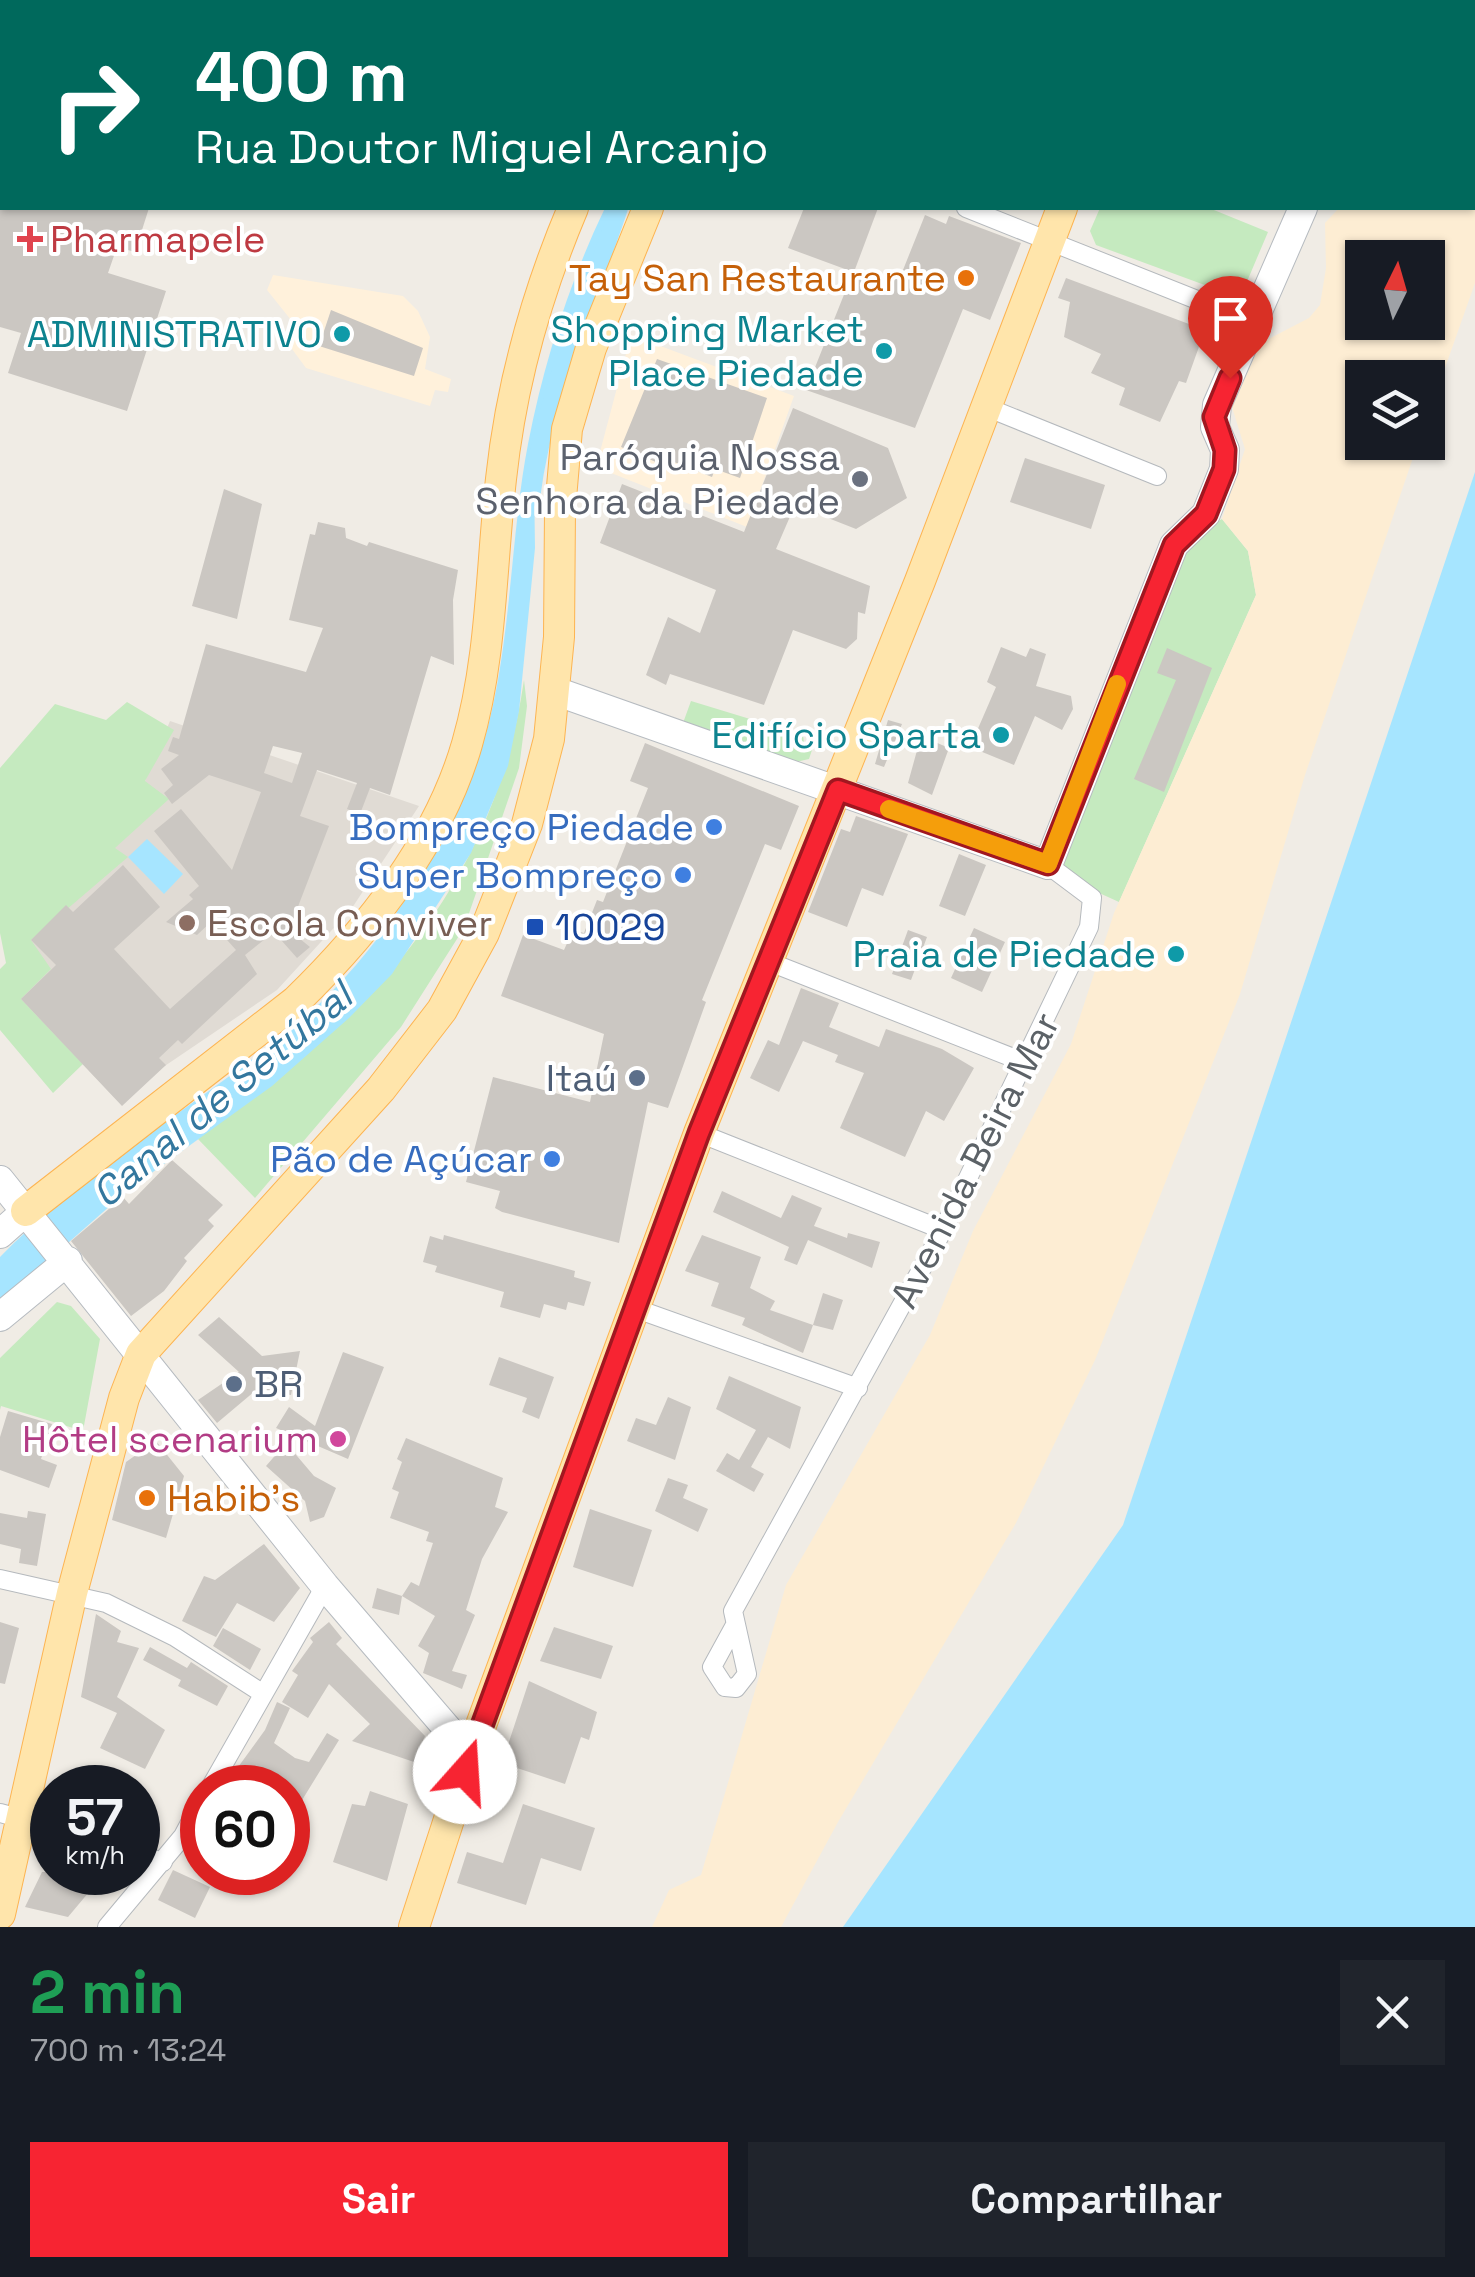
<!DOCTYPE html>
<html lang="pt">
<meta charset="utf-8">
<style>
body{margin:0;font-family:"Space Grotesk",sans-serif;background:#20242c;color:#f1f3f6;height:100vh;display:flex;flex-direction:column;font-size:38px;white-space:nowrap}
*{box-sizing:border-box;margin:0}
p{font-size:32px;color:#9ea1a6}
.icon{flex:none;width:55px;height:55px;fill:none;stroke:currentColor;stroke-width:2;stroke-linecap:round;stroke-linejoin:round}
.map{position:relative;height:1927px;overflow:hidden}
.panel{display:flex;flex-direction:column;background:#171b24;flex:1}
.panel>*{flex:none}
.hud{position:absolute;left:0px;top:0px;width:1475px;height:210px;box-shadow:0 2px 8px #0004;background:#00695c;color:#fff;overflow:hidden}
.needle{width:65px;rotate:5deg}
.buttons{position:absolute;left:1345px;top:240px;display:grid;gap:20px}
.buttons a{display:grid;place-items:center;width:100px;height:100px;border-radius:0px;background:#171b24;box-shadow:0 2px 8px #0004;font-size:50px}
.speed{position:absolute;left:30px;top:1765px;display:flex;gap:20px;font-size:50px;font-weight:700;text-align:center}
.speed>*{display:grid;place-content:center;width:130px;height:130px;border-radius:50%;background:#171b24;box-shadow:0 2px 8px #0004;line-height:1}
.speed small{font-size:25px;font-weight:400}
.speed .limit{border:15px solid #d22;background:#fff;color:#111}
.pin{position:absolute;display:grid;place-items:center;width:85px;height:85px;color:#fff;margin:-102px -42px;border-radius:50% 50% 50% 0;rotate:-45deg;box-shadow:0 0 10px #0007}
.pin .icon{rotate:45deg}
.me{position:absolute;width:110px;margin:-55px;rotate:19deg;stroke-linejoin:round;filter:drop-shadow(0 0 8px #0008)}
.turn{display:flex;align-items:center;gap:35px;height:210px;padding:0 30px;font-size:45px}
.turn .icon{width:130px;height:130px;stroke-width:2.5}
.turn b{display:block;font-size:70px;line-height:85px}
.round{display:grid;place-items:center;flex:none;width:105px;height:105px;border-radius:0px;background:#20242c}
.summary{display:flex;align-items:center;justify-content:space-between;height:170px;padding:0 30px}
h1{font-size:60px;font-weight:700;line-height:75px;color:#1e9e55}
.cta{display:flex;gap:20px;margin-top:auto;padding:20px 30px}
.cta a{flex:1;height:115px;border-radius:0px;background:#f72432;color:#fff;font-size:40px;font-weight:700;line-height:115px;text-align:center}
.cta a+a{background:#20242c;color:#f1f3f6}
.map>svg:first-child{display:block}
</style>
<div class="map">
<svg width="1475" height="1927" viewBox="0 0 1475 1927">
<rect width="100%" height="100%" fill="#f0ece5"/>
<path fill="#fff1db" d="M273,275L403,296L418,311L430,337L425,369L451,379L448,392L435,390L430,406L306,368L292,349L291,320L267,290Z
M631,335L794,396L747,527L596,467Z"/>
<path fill="#e0dbd4" d="M170,721L419,806L352,908L277,990L116,1099L21,999L23,937L145,781Z"/>
<path fill="#c5eabf" d="M1100,208H1209L1268,232L1240,298L1096,245L1090,231Z
M1222,519L1248,551L1256,595L1119,902L1064,877L1058,868L1183,541Z
M524,680L527,706L519,768L464,928L401,1027L255,1198L197,1138C366,1021 493,892 524,680Z
M691,701L803,735L804,743L814,744L809,759L796,762L683,723Z
M127,702L174,730L145,781L169,799L115,848L128,857L31,940L51,969L21,999L83,1064L53,1093L0,1030V969L6,963L0,933V768L55,704L106,720Z
M57,1302L71,1306L100,1339L83,1431L1,1406L0,1410V1358Z"/>
<path fill="#fdedd3" fill-rule="evenodd" d="M1425,0H1475V283L1428,416V378H1362V442L1418,443L1305,775L1240,994L1095,1360L1016,1523L838,1822L781,1927H652L669,1890L701,1875L786,1585L930,1335L973,1231L1071,1044L1114,913L1256,595L1248,551L1222,519L1245,449L1232,407L1261,343L1309,318L1320,305L1326,268L1325,223L1339,208H1472V2ZM1362,258H1428V322H1362Z"/>
<path fill="#a6e5ff" d="M605,208H621L569,337L543,429L534,478L535,548L519,711L508,766L471,853L392,974L349,1018L272,1086L128,1190L0,1303V1257C89,1167 200,1104 297,1024C373,960 436,863 473,772C512,676 508,547 528,444C544,362 569,283 605,208Z
M1475,472V1927H843L1123,1525Z
M147,839L183,874L164,894L128,857Z"/>
<g fill="none" stroke-linecap="round" stroke-linejoin="round">
<path stroke="#a6e5ff" stroke-width="18" d="M531,498C544,395 587,305 619,208"/>
</g>
<path fill="#cbc7c2" fill-rule="evenodd" d="M0,208H149L135,252L117,247L108,273L166,291L127,411L8,373L21,333L0,327Z
M804,208H878L854,272L883,282L886,270L901,275L925,215L946,224L949,216L1021,243L990,320L963,309L915,428L806,390L853,272L788,248Z
M1066,278L1205,330L1186,383L1179,381L1160,422L1119,405L1125,388L1091,373L1101,354L1064,337L1070,302L1058,298Z
M331,310L423,348L414,376L319,346Z
M657,359L767,398L740,478L715,469L712,477L674,462L672,469L621,447Z
M793,408L888,448L907,498L856,529L795,505L776,549L870,586L865,614L858,612L857,639L846,649L793,630L764,705L670,674L666,685L646,675L668,617L700,633L716,590L600,543L622,484L744,532Z
M1025,458L1105,485L1091,529L1010,502Z
M224,489L262,504L237,619L192,606Z
M318,522L345,528L346,538L367,546L369,542L458,570L453,600L454,665L431,656L390,795L370,788L360,814L347,809L357,783L317,770L300,816L329,826L289,930L310,947L297,958L274,932L245,955L257,974L182,1044L178,1040L159,1058L166,1065L122,1106L21,999L56,965L31,940L66,905L73,912L123,865L160,907L114,949L170,1009L236,950L211,922L197,935L166,922L193,899L189,895L199,886L154,831L181,809L232,870L261,792L209,775L172,804L164,793L173,785L161,769L179,755L168,751L173,737L179,739L206,644L306,672L323,628L289,620L310,534L315,535ZM273,746L302,753L292,783L264,773Z
M1001,647L1026,657L1030,648L1046,654L1036,686L1071,696L1073,709L1062,730L1035,716L1014,765L970,747L996,687L987,682Z
M1167,648L1212,668L1164,792L1134,779L1176,680L1157,673Z
M888,720L902,724L884,767L875,764Z
M921,736L949,748L932,795L908,783Z
M645,743L799,806L781,850L765,844L702,1000L706,1002L668,1108L648,1102L619,1243L502,1212L495,1208L500,1191L466,1182L493,1077L590,1102L604,1034L501,996L523,935L564,950L573,930L584,933L597,900L603,902L648,788L630,781Z
M856,816L908,834L883,896L862,888L847,927L808,912L841,829L850,832Z
M959,854L986,865L965,916L939,906Z
M974,928L1005,942L982,992L951,978Z
M908,930L927,937L911,980L892,974Z
M801,988L839,1003L829,1027L879,1047L886,1029L942,1049L974,1068L944,1121L926,1111L905,1157L840,1128L864,1073L835,1062L838,1055L803,1041L779,1092L750,1078L768,1040L779,1045Z
M172,1160L223,1205L208,1220L214,1226L184,1258L187,1261L164,1291L131,1316L71,1241L123,1197L129,1204Z
M722,1191L781,1218L792,1195L822,1208L814,1226L847,1238L848,1233L880,1242L872,1268L808,1240L797,1265L784,1260L789,1247L713,1212Z
M444,1235L575,1271L574,1277L591,1282L584,1306L568,1302L566,1310L544,1304L540,1318L500,1307L504,1292L435,1272L437,1266L423,1262L430,1236L443,1240Z
M702,1235L761,1257L750,1288L775,1301L770,1310L813,1325L803,1353L742,1325L745,1318L711,1306L719,1283L685,1271Z
M823,1293L843,1300L833,1330L813,1325Z
M219,1317L262,1356L300,1351L291,1395L255,1391L217,1423L198,1400L239,1372L198,1335Z
M343,1352L384,1367L348,1459L276,1428L289,1407L315,1426Z
M499,1357L554,1377L539,1419L522,1412L527,1398L489,1385Z
M729,1376L801,1407L790,1449L768,1437L751,1467L764,1474L754,1492L716,1471L727,1453L739,1460L756,1430L716,1409Z
M668,1397L691,1407L675,1460L627,1441L636,1418L656,1425Z
M8,1411L52,1424L41,1459L57,1465L49,1488L0,1470V1437Z
M406,1438L503,1478L495,1507L508,1512L482,1559L466,1610L475,1615L452,1671L467,1675L462,1689L423,1673L429,1653L418,1646L435,1616L402,1596L411,1582L419,1586L433,1543L426,1541L429,1532L390,1518L399,1492L392,1489L402,1462L397,1459Z
M156,1441L184,1476L166,1538L112,1520L126,1462Z
M286,1443L314,1476L336,1488L324,1517L310,1522L305,1501L266,1466Z
M668,1478L688,1485L683,1498L708,1509L698,1532L655,1511Z
M590,1509L652,1530L633,1587L573,1567Z
M28,1511L46,1514L37,1566L19,1563L21,1549L0,1544V1513L27,1518Z
M264,1544L300,1588L274,1622L237,1603L216,1637L182,1621L204,1576L215,1580Z
M377,1588L402,1596L399,1615L372,1608Z
M96,1614L121,1631L117,1642L139,1648L117,1697L165,1730L145,1769L100,1748L117,1713L81,1697Z
M0,1622L19,1628L5,1684L0,1683Z
M329,1622L342,1638L336,1644L425,1736L414,1762L352,1741L370,1724L329,1684L308,1718L282,1702L298,1675L292,1671L313,1642L310,1638Z
M554,1627L613,1646L601,1679L540,1661Z
M223,1628L261,1649L250,1670L213,1646Z
M150,1647L187,1668L191,1662L228,1686L217,1706L178,1686L181,1680L143,1660Z
M529,1681L597,1712L589,1740L581,1737L565,1784L502,1763Z
M277,1702L290,1708L274,1743L295,1758L309,1762L327,1733L339,1740L288,1823V1788H252L233,1774L265,1730Z
M370,1791L408,1804L387,1881L333,1862L352,1804L365,1806Z
M523,1804L595,1828L581,1871L541,1858L526,1905L457,1883L467,1852L503,1863Z
M173,1870L210,1887L195,1918L158,1900Z
M42,1872H82L94,1876L89,1892L68,1917L25,1907Z"/>
<g fill="none" stroke-linecap="round" stroke-linejoin="round">
<g stroke="#b5b9bd" stroke-width="20">
<path id="street" d="M955,0L961,2
M966,208L1255,323
M986,407L1157,476
M767,961L1026,1063
M699,1133L943,1230
M634,1308L858,1388
M0,1579L106,1603L175,1637L262,1693
M735,1625L712,1667L725,1687L736,1688L747,1674L733,1611L943,1230L1089,927L1092,898L1048,865
M210,1788L325,1586
M0,1813L52,1827
M138,1854L163,1862
M107,1927L183,1836L202,1800"/>
</g>
<g stroke="#b6bbc0" stroke-width="30">
<path id="secondary" d="M1387,2L1388,0
M555,691L1048,865L1174,545L1206,514L1224,469L1225,450L1215,427L1217,405L1303,208
M0,1180L325,1586L470,1755
M0,1234L26,1211
M0,1317L68,1261"/>
</g>
<g stroke="#fdb451" stroke-width="32">
<path id="primary" d="M663,2L664,0
M747,2L749,0
M1144,2L1145,0
M26,1211L296,1001C369,930 438,844 467,744C492,658 491,567 501,479C511,386 537,293 573,208
M0,1914L72,1593L124,1398L141,1354L381,1089L442,1010L484,933L527,824L549,739L559,637L560,510L567,429L591,348L648,208
M414,1927L470,1755L699,1133L920,581L1062,208"/>
</g>
<use href="#street" stroke="#fff" stroke-width="18"/>
<use href="#secondary" stroke="#fff" stroke-width="28"/>
<use href="#primary" stroke="#ffe5ab" stroke-width="30"/>
</g>
<g fill="none" stroke-linecap="round" stroke-linejoin="round">
<g stroke="#a11720" stroke-width="25">
<path id="route" d="M465,1772L699,1133L838,790L1048,864L1174,545L1206,514L1224,469L1225,450L1214,417L1230,378"/>
</g>
<use href="#route" stroke="#f72432" stroke-width="18"/>
<path stroke="#f59e0b" stroke-width="18" d="M889,809L1048,864L1117,684"/>
</g>
<path fill="#e0444e" stroke="#fff" stroke-width="4" d="M25 224h10v10h10v10h-10v10h-10v-10h-10v-10h10z"/>
<g fill="#e8710a" stroke="#fff" stroke-width="4">
<circle cx="966" cy="278" r="10"/>
<circle cx="147" cy="1498" r="10"/>
</g>
<g fill="#0f9aa8" stroke="#fff" stroke-width="4">
<circle cx="342" cy="334" r="10"/>
<circle cx="884" cy="351" r="10"/>
<circle cx="1001" cy="735" r="10"/>
<circle cx="1176" cy="954" r="10"/>
</g>
<circle fill="#6b7280" stroke="#fff" stroke-width="4" cx="860" cy="479" r="10"/>
<g fill="#3f7fe0" stroke="#fff" stroke-width="4">
<circle cx="714" cy="827" r="10"/>
<circle cx="683" cy="875" r="10"/>
<circle cx="552" cy="1159" r="10"/>
</g>
<circle fill="#8d6e63" stroke="#fff" stroke-width="4" cx="187" cy="923" r="10"/>
<rect fill="#1a4fb4" stroke="#fff" stroke-width="4" x="525" y="917" width="20" height="20" rx="5"/>
<g fill="#5c6f8a" stroke="#fff" stroke-width="4">
<circle cx="637" cy="1078" r="10"/>
<circle cx="234" cy="1384" r="10"/>
</g>
<circle fill="#d1479c" stroke="#fff" stroke-width="4" cx="338" cy="1439" r="10"/>
<g text-anchor="middle" dominant-baseline="central" stroke-width="8" stroke-linejoin="round" paint-order="stroke">
<g font-size="38" fill="#be3a42" stroke="#fff" text-anchor="start">
<text x="50" y="239">Pharmapele</text>
</g>
<g font-size="38" fill="#c56008" stroke="#fff" text-anchor="end">
<text x="946" y="278">Tay San Restaurante</text>
<text x="167" y="1498" text-anchor="start">Habib's</text>
</g>
<g font-size="38" fill="#0d838f" stroke="#fff" text-anchor="end">
<text x="864" y="329">Shopping Market<tspan x="864" dy="44">Place Piedade</tspan></text>
<text x="322" y="334">ADMINISTRATIVO</text>
<text x="981" y="735">Edifício Sparta</text>
<text x="1156" y="954">Praia de Piedade</text>
</g>
<g font-size="38" fill="#5b616d" stroke="#fff" text-anchor="end">
<text x="840" y="457">Paróquia Nossa<tspan x="840" dy="44">Senhora da Piedade</tspan></text>
</g>
<g font-size="38" fill="#366cbe" stroke="#fff" text-anchor="end">
<text x="694" y="827">Bompreço Piedade</text>
<text x="663" y="875">Super Bompreço</text>
<text x="532" y="1159">Pão de Açúcar</text>
</g>
<g font-size="38" fill="#785e54" stroke="#fff" text-anchor="start">
<text x="207" y="923">Escola Conviver</text>
</g>
<g font-size="38" fill="#164399" stroke="#fff" text-anchor="start">
<text x="555" y="927">10029</text>
</g>
<g font-size="38" fill="#4e5e75" stroke="#fff" text-anchor="end">
<text x="617" y="1078">Itaú</text>
<text x="254" y="1384" text-anchor="start">BR</text>
</g>
<g font-size="38" fill="#5c6267" stroke="#fff">
<text transform="translate(975 1160) rotate(-63)">Avenida Beira Mar</text>
</g>
<g font-size="38" fill="#b23c85" stroke="#fff" text-anchor="end">
<text x="318" y="1439">Hôtel scenarium</text>
</g>
<g font-size="40" font-style="italic" fill="#33779e" stroke="#fff">
<text transform="translate(222 1095) rotate(-40)">Canal de Setúbal</text>
</g>
</g>
</svg>
<div class="buttons">
<a><svg class="needle" viewBox="-14 -14 28 28"><path d="M0-13l5 13h-10z" fill="#e53935"/><path d="M0 13l5-13h-10z" fill="#9ea1a6"/></svg></a>
<a><svg class="icon" aria-label="layers" viewBox="0 0 24 24"><path d="M12 4l9 5-9 5-9-5zM3 14l9 5 9-5"/></svg></a>
</div>
<div class="speed"><div>57<small>km/h</small></div><div class="limit">60</div></div>
<div class="pin" style="left:1230px;top:378px;background:#d93025"><svg class="icon" aria-label="arrive" viewBox="0 0 24 24"><path d="M6 21V4h12l-3 4 3 4H6"/></svg></div>
<svg class="me" style="left:465px;top:1772px" viewBox="-20 -20 40 40"><circle r="19" fill="#fff"/><path d="M0-13L10 11 0 6-10 11z" fill="#f72432"/></svg>
<div class="hud">
<div class="turn"><svg class="icon" aria-label="right" viewBox="0 0 24 24"><path d="M7 20v-9h11M14 6l5 5-5 5"/></svg><div><b>400 m</b>Rua Doutor Miguel Arcanjo</div></div>
</div>
</div>
<section class="panel">
<div class="summary"><div><h1>2 min</h1><p>700 m · 13:24</p></div><a class="round"><svg class="icon" aria-label="close" viewBox="0 0 24 24"><path d="M6 6l12 12M18 6L6 18"/></svg></a></div>
<div class="cta"><a>Sair</a><a>Compartilhar</a></div>
</section>
